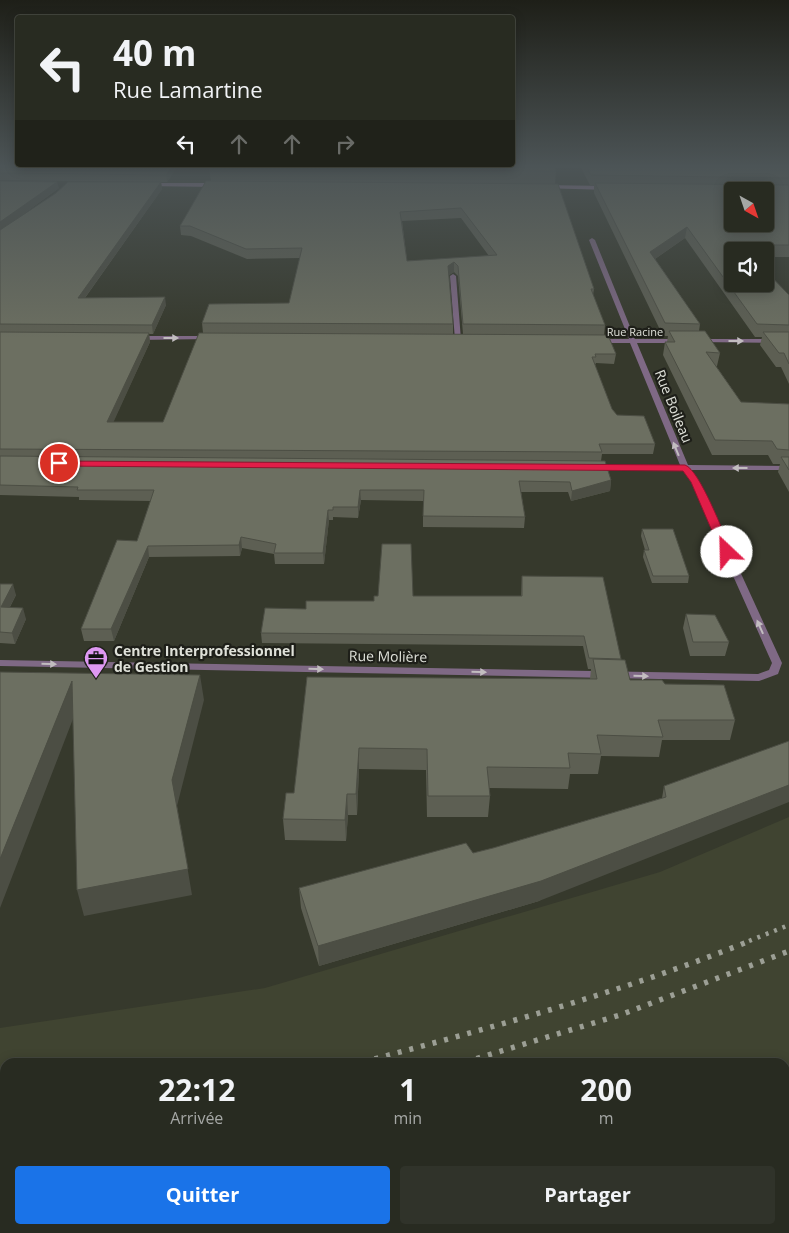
<!DOCTYPE html>
<html lang="fr">
<meta charset="utf-8">
<style>
body{margin:0;font-family:"Open Sans",sans-serif;background:#30332a;color:#f1f3f6;height:100vh;display:flex;flex-direction:column;font-size:19px;white-space:nowrap}
*{box-sizing:border-box;margin:0}
p{font-size:16px;color:#a5a7a5}
.icon{flex:none;width:28px;height:28px;fill:none;stroke:currentColor;stroke-width:2;stroke-linecap:round;stroke-linejoin:round}
.map{position:relative;flex:1;overflow:hidden}
.drawer{position:absolute;left:0px;top:1058px;width:790px;height:176px;display:flex;flex-direction:column;background:#282b21;border-radius:15px 15px 0 0;box-shadow:0 2px 12px #0003,0 0 0 1px #44473f}
.drawer>*{flex:none}
.top-card{position:absolute;left:15px;top:15px;width:500px;height:152px;border-radius:5px;box-shadow:0 2px 12px #0003,0 0 0 1px #44473f;background:#282b21;color:#f1f3f6;overflow:hidden}
.needle{width:32px;rotate:140deg}
.fabs{position:absolute;left:724px;top:182px;display:grid;gap:10px}
.fabs a{display:grid;place-items:center;width:50px;height:50px;border-radius:5px;background:#282b21;box-shadow:0 2px 12px #0003,0 0 0 1px #44473f;font-size:25px}
.pin{position:absolute;display:grid;place-items:center;width:42px;height:42px;color:#fff;margin:-21px;border:2px solid #fff;border-radius:50%;box-shadow:0 1px 5px #0007}
.me{position:absolute;width:55px;margin:-28px;rotate:336deg;stroke-linejoin:round;filter:drop-shadow(0 0 4px #0008)}
.turn{display:flex;align-items:center;gap:18px;height:105px;padding:0 15px;font-size:22px}
.turn .icon{width:65px;height:65px;stroke-width:2.5}
.turn b{display:block;font-size:35px;line-height:42px}
.lanes{display:flex;align-items:center;height:48px;padding:0 15px;background:#0003;justify-content:center;gap:25px;direction:ltr}
.lanes .off{opacity:.35}
.eta{display:flex;justify-content:space-evenly;align-items:center;height:85px;text-align:center}
.eta b{font-size:30px;font-weight:700;line-height:35px}
.primary-button{display:flex;gap:10px;margin-top:auto;padding:10px 15px}
.primary-button a{flex:1;height:58px;border-radius:5px;background:#1a73e8;color:#fff;font-size:20px;font-weight:700;line-height:58px;text-align:center}
.primary-button a+a{background:#30332a;color:#f1f3f6}
.map>svg:first-child{display:block}
</style>
<div class="map">
<svg width="789" height="1233" viewBox="0 0 789 1233">
<rect width="100%" height="100%" fill="#36392c"/>
<path fill="#404431" fill-rule="evenodd" d="M789,817V1233H0V1028L265,988L660,872ZM785,1062V1229H5V1062Z"/>
<g fill="none" stroke-linecap="round" stroke-linejoin="round">
<path fill="#7f6985" fill-rule="evenodd" d="M592,238L595,240L635,339H681L684,341L681,343H637L688,465L789,466V470H691L699,482L782,663L778,674L759,681L0,666V660L758,674L769,670L772,663L691,482L683,470L595,469L591,467L595,465H680L630,343H598L595,341L598,339H629L589,240Z
M453,274L456,276L461,340L458,342L455,340L450,276Z
M209,336L212,338L211,339L136,340L133,338L136,336Z
M698,339H789V343L696,342L695,341Z"/>
<path fill="#c599d2" fill-rule="evenodd" d="M145,183H220L223,185L220,187L143,186Z
M542,185L610,186L613,188L610,190L540,188Z"/>
<path stroke="#9c9f95" stroke-width="4.5" stroke-dasharray="3 6" stroke-linecap="butt" d="M749,941L789,925"/>
<path stroke="#9c9f95" stroke-width="5.5" stroke-dasharray="4 8" stroke-linecap="butt" d="M363,1062C494,1027 626,991 752,940
M465,1062L620,1015L789,951
M0,1139L5,1138
M0,1166L5,1165"/>
</g>
<path fill="#5d5f53" fill-rule="evenodd" d="M0,166H177V167L167,182L0,180Z
M580,166H789V257H765V251H732L789,295V384L781,367H776L760,345L762,337H755L685,238L655,259L700,324L699,331L720,353L717,366H716L741,402L789,404V492L778,472L780,464H773L768,455H712L663,355L665,342H667L668,336H663L594,193V185H590Z
M209,168L556,171L555,184L594,289L593,295L605,325L604,335L616,354L614,364L596,363L595,365L612,409L617,415L655,444L653,454H602L601,461L611,480L610,491L571,501L568,492H521L525,517L524,528L423,527V501L361,500L358,518L333,517V520H329L324,564H275L274,554L242,548L240,556L149,557L114,641H84L81,629L137,541L151,501L79,500V497L0,495V181L59,188L10,224L161,182L162,189L85,298L166,305L153,334H149L150,342L113,422H163L203,333L202,323L289,303L300,258L247,259L191,236L181,235L180,226L211,181ZM461,218L489,256L407,261L402,221ZM454,272L458,276L463,334H453V324L449,275Z
M642,529L689,576L688,583H652L643,557L644,550H645L641,536Z
M522,576L621,659L630,680L665,684L735,720L730,740H662L659,757L601,756L598,774H570L568,789L489,788L490,796L488,817H427L426,770L359,769L357,815H348L346,841L285,840L283,819L294,793L307,677L590,679L591,669H588L583,646L262,643L261,633L306,609L374,601L378,596H521Z
M0,584L16,595L10,607L26,619L15,644L0,643Z
M686,614L729,642L725,656H690L683,628Z
M789,741L539,901L319,966L301,908L299,888L473,853L493,848L662,798L664,786Z"/>
<path fill="#4c4e44" d="M172,166H177V167L167,182L166,175Z
M57,182L59,188L0,231V222Z
M161,182L162,189L79,306L78,298Z
M687,227L685,238L649,263L650,252Z
M454,262V272L448,276V266Z
M165,297L166,305L153,334L152,325Z
M149,333L150,342L109,432L107,422Z
M611,480L610,491L571,501L572,491Z
M360,490L361,500L358,518V507Z
M328,510L329,520L324,564L323,553Z
M241,537L242,548L240,556L239,545Z
M148,546L149,557L114,641L111,629Z
M13,584L16,595L4,618L1,607Z
M23,608L26,619L15,644L12,633Z
M200,675L204,700L177,806L192,895L84,916L77,890L172,780Z
M72,681L78,706L0,908V859Z
M359,748V769L357,815L356,794Z
M789,785V802L539,901L319,966L318,946Z
M347,794L348,815L346,841L345,820Z"/>
<path fill="#6c6f61" stroke="#4c4e44" fill-rule="evenodd" d="M0,166H172L166,175L0,173Z
M210,166H555L556,171L209,168Z
M586,166H789V178L591,175Z
M0,181L57,182L0,222Z
M206,181L558,184L594,289H591L605,325L463,324L458,266L454,262L448,266L453,324L202,323L209,304L289,303L302,248L246,249L190,226H180ZM461,208L497,255L407,261L400,212Z
M68,182H161L78,298L165,297L152,325L0,324V230L56,193Z
M595,183L789,185V245H740L746,251H732V284H765V270L789,295V325L757,324L687,227L650,252L700,324L665,323ZM732,191H765V224H732Z
M669,331H705L720,353L706,352L741,402L789,404V450L777,449L772,441L715,440L665,342H675Z
M0,332L149,333L107,422H163L199,333L608,335L616,354H595L596,357H592L612,409L617,415L644,416L655,444H599L602,452L0,449Z
M763,332H789V364L784,353H779Z
M0,456L605,461L611,480L572,491L570,482L519,481L525,517L423,516L424,490H360L358,507H333V510H328L323,553H274L276,544L241,537L239,545L148,546L111,629H81L117,540L137,541L154,490H77L78,487L0,485Z
M781,457H789V470Z
M642,529H673L689,576H653L644,550H649Z
M382,544H411L413,596H522V576L603,577L621,659L589,658L584,636L261,633L265,608L306,609V601H374V596H378Z
M0,584H13L1,607L23,608L12,633L0,632Z
M686,614L715,615L729,642H693Z
M593,659L625,660L630,680H662L665,684L724,685L735,720H658L663,737L597,735L601,754L568,753L570,768L487,767L490,796H428L427,749L359,748L356,794H347L345,820L283,819L286,793H294L307,677L597,679Z
M0,672L200,675L172,780L188,869L77,890L72,681L0,859Z
M789,741V785L541,881L318,946L299,888L466,843L473,853L493,848L666,797L664,786Z"/>
<defs><path id="oneway-solid" d="M-6-.8H1V-3.2L6.5 0L1 3.2V.8H-6Z" transform="scale(1.25)"/></defs>
<g fill="#c2bdc0">
<use href="#oneway-solid" transform="translate(171 338)"/>
<use href="#oneway-solid" transform="translate(736 341)"/>
<use href="#oneway-solid" transform="translate(676 449) rotate(-112)"/>
<use href="#oneway-solid" transform="translate(740 468) rotate(-180)"/>
<use href="#oneway-solid" transform="translate(760 627) rotate(-114)"/>
<use href="#oneway-solid" transform="translate(49 664) rotate(1)"/>
<use href="#oneway-solid" transform="translate(316 669) rotate(1)"/>
<use href="#oneway-solid" transform="translate(479 672) rotate(1)"/>
<use href="#oneway-solid" transform="translate(641 676) rotate(1)"/>
</g>
<linearGradient id="sky" x2="0" y2="1"><stop stop-color="#1e1f18"/><stop offset="0.49" stop-color="#4c5456"/><stop offset="1" stop-color="#4c5456" stop-opacity="0"/></linearGradient>
<rect width="789" height="339" fill="url(#sky)"/>
<path fill="#e11d48" stroke="#92132f" d="M56,461L685,465C700,470 724,535 732,552L727,555L721,552L691,482L683,471L59,466L54,463Z"/>
<defs>
<g id="office-pin" transform="scale(1.25)"><path d="M0 17L-7.5 6A9.5 9.5 0 1 1 7.5 6Z" fill="#de98f2" stroke="#1e1f19"/><path d="M-6-3h4V-5.5h4V-3h4V5H-6ZM-1-4.5V-3h2v-1.5ZM-6 0V1H6V0Z" fill="#111"/></g>
</defs>
<g fill-rule="evenodd">
<use href="#office-pin" x="96" y="658"/>
</g>
<g text-anchor="middle" dominant-baseline="central" stroke-width="4.5" stroke-linejoin="round" paint-order="stroke">
<g font-size="11" fill="#dfe1d9" stroke="#1e1f19">
<text x="635" y="331">Rue Racine</text>
</g>
<g font-size="14" fill="#dfe1d9" stroke="#1e1f19">
<text transform="translate(674 406) rotate(68)">Rue Boileau</text>
<text transform="translate(388 656) rotate(1)">Rue Molière</text>
</g>
<g font-size="14" font-weight="bold" fill="#dfe1d9" stroke="#1e1f19" text-anchor="start">
<text x="114" y="650">Centre Interprofessionnel<tspan x="114" dy="16">de Gestion</tspan></text>
</g>
</g>
</svg>
<div class="fabs">
<a><svg class="needle" viewBox="-14 -14 28 28"><path d="M0-13l5 13h-10z" fill="#e53935"/><path d="M0 13l5-13h-10z" fill="#a5a7a5"/></svg></a>
<a><svg class="icon" aria-label="sound" viewBox="0 0 24 24"><path d="M4 9h4l5-4v14l-5-4H4zM17 9q2 3 0 6"/></svg></a>
</div>
<div class="pin" style="left:59px;top:463px;background:#d93025"><svg class="icon" aria-label="arrive" viewBox="0 0 24 24"><path d="M6 21V4h12l-3 4 3 4H6"/></svg></div>
<svg class="me" style="left:727px;top:552px" viewBox="-20 -20 40 40"><circle r="19" fill="#fff"/><path d="M0-13L10 11 0 6-10 11z" fill="#e11d48"/></svg>
<div class="top-card">
<div class="turn"><svg class="icon" aria-label="left" viewBox="0 0 24 24"><path d="M17 20v-9H6M10 6l-5 5 5 5"/></svg><div><b>40 m</b>Rue Lamartine</div></div>
<div class="lanes"><svg class="icon" aria-label="left" viewBox="0 0 24 24"><path d="M17 20v-9H6M10 6l-5 5 5 5"/></svg><svg class="icon off" aria-label="ahead" viewBox="0 0 24 24"><path d="M12 20V5M6 11l6-6 6 6"/></svg><svg class="icon off" aria-label="ahead" viewBox="0 0 24 24"><path d="M12 20V5M6 11l6-6 6 6"/></svg><svg class="icon off" aria-label="right" viewBox="0 0 24 24"><path d="M7 20v-9h11M14 6l5 5-5 5"/></svg></div>
</div>
<section class="drawer">
<div class="eta">
<div><b>22:12</b><p>Arrivée</p></div>
<div><b>1</b><p>min</p></div>
<div><b>200</b><p>m</p></div>
</div>
<div class="primary-button"><a>Quitter</a><a>Partager</a></div>
</section>
</div>
